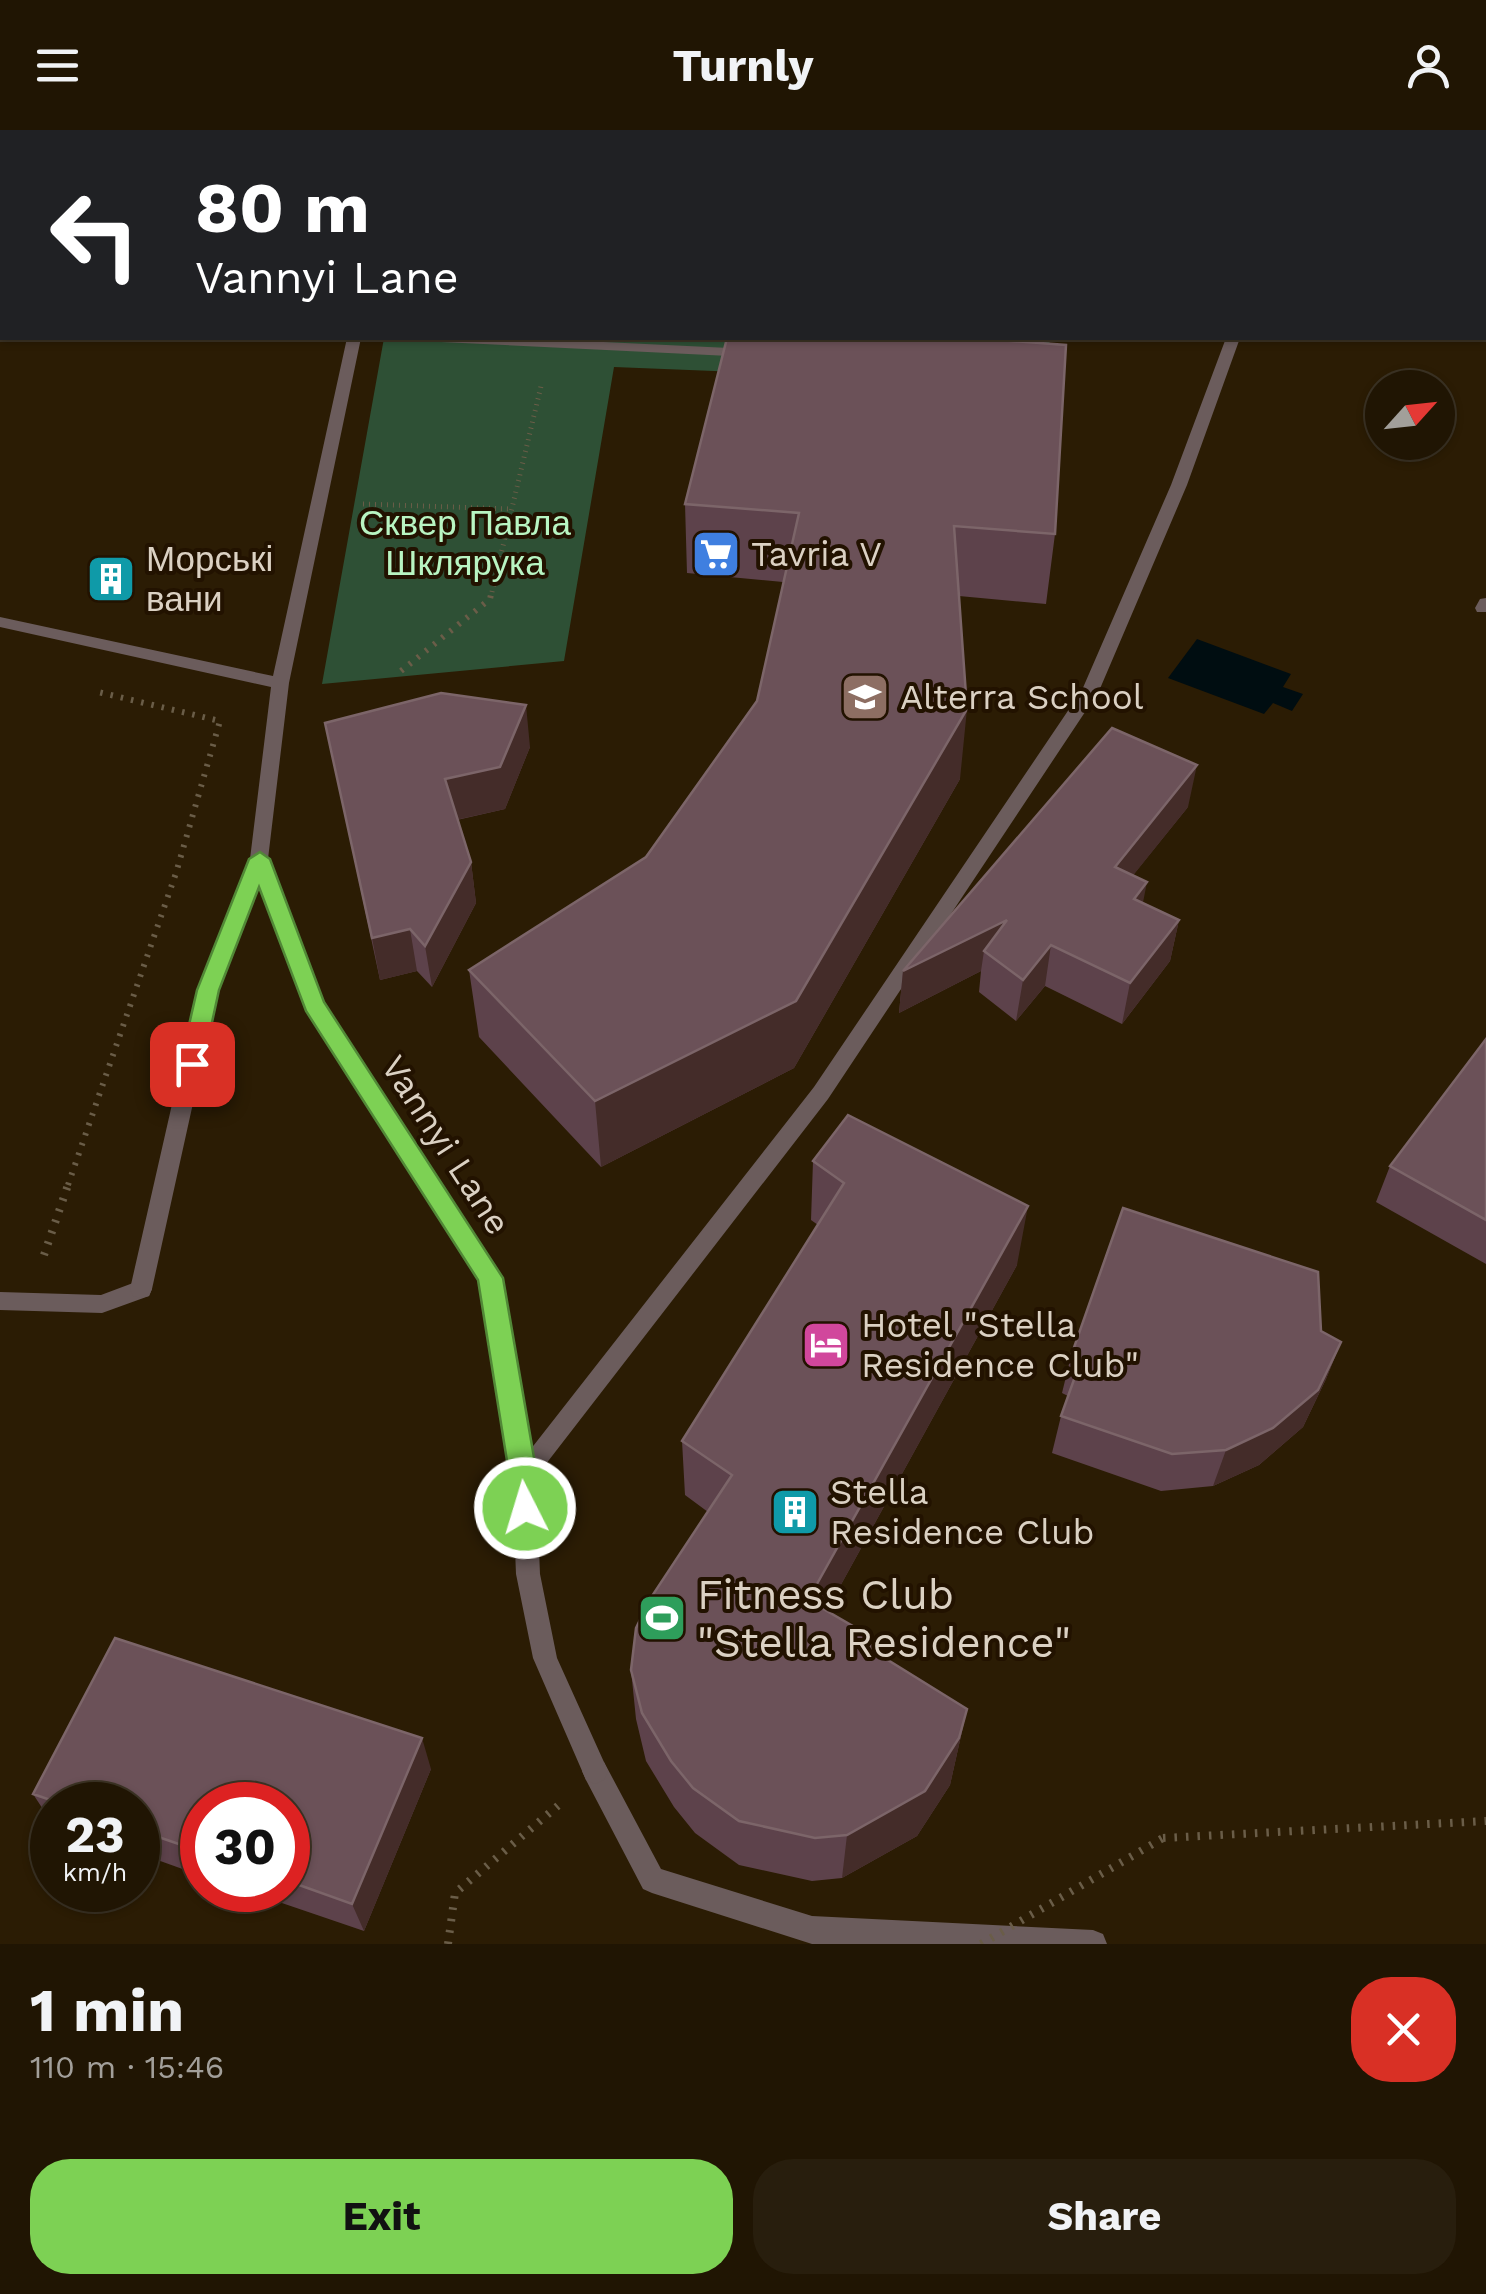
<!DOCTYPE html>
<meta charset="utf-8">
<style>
body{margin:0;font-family:"Work Sans",sans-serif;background:#281e0d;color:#f1f3f6;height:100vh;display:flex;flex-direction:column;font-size:38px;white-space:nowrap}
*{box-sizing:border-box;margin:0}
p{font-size:32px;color:#a29f9a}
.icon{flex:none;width:55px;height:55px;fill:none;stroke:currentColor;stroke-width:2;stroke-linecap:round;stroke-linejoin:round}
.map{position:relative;height:1814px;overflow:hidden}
.drawer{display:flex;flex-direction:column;background:#201503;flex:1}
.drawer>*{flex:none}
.top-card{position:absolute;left:0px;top:0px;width:1488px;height:210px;box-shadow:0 2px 8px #0004,0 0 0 2px #3d3425;background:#202124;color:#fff;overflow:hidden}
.needle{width:65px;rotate:63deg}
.controls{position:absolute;left:1365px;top:240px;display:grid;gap:20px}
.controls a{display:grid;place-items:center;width:90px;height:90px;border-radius:50%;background:#201503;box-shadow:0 2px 8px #0004,0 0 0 2px #3d3425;font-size:50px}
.speed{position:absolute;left:30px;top:1652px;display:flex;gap:20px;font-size:50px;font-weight:700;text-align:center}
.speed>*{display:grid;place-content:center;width:130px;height:130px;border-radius:50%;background:#201503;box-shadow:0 2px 8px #0004,0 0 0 2px #3d3425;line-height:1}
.speed small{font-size:25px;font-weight:400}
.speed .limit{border:15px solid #d22;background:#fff;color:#111}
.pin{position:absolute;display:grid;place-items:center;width:85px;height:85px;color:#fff;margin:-42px;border-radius:20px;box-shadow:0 5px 15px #0006}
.me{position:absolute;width:110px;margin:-55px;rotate:355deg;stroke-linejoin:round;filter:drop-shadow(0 0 8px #0008)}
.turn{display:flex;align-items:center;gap:35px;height:210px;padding:0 30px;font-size:45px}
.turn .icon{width:130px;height:130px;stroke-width:2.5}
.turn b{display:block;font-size:70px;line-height:85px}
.round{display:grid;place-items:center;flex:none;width:105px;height:105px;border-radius:40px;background:#281e0d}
.head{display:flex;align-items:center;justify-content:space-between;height:170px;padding:0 30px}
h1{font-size:60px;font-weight:700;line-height:75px}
.cta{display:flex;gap:20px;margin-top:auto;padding:20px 30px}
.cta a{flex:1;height:115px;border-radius:40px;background:#7dd154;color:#111;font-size:40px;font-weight:700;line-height:115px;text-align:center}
.cta a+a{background:#281e0d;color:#f1f3f6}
header{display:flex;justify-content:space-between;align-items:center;height:130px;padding:0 30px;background:#201503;font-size:45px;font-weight:700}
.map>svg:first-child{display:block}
</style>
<header><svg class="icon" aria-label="menu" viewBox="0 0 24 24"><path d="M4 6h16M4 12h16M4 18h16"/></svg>Turnly<svg class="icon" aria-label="person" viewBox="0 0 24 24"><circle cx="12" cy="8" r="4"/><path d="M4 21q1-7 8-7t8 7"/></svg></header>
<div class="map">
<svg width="1486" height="1814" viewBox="0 0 1486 1814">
<rect width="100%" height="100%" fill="#2b1c04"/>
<path fill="#2e5035" d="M384,208H1051L1036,254L614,237L564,531L322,554Z"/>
<path fill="#000d11" d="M1197,509L1291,544L1283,557L1303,564L1292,581L1273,573L1264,584L1168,548Z"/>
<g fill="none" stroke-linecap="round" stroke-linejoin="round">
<path stroke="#6a5d48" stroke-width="5" stroke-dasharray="1 5" stroke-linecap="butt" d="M363,374L511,379
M492,462L542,252"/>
<path stroke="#6a5d48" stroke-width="6" stroke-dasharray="2.5 8" stroke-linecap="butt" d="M401,541L490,469L492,460
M68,1055L176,743L220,591L94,561"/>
<path stroke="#6a5d48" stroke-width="8" stroke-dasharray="2.5 9" stroke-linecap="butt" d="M44,1125L69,1052
M1163,1708L1486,1691
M448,1814L455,1763L560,1674"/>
<path fill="#6b5c5c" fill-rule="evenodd" d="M1299,0H1311V2H1299Z
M1486,133V142H1485V133Z
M434,208H520L750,219L757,223L750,227L441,212Z
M1226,208H1240L1187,355L1099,561L828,969L532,1352L524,1356L516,1352L512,1345L516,1338L814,957L1082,560L1171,355Z
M141,1150L149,1152L152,1159L149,1166L102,1183L0,1180V1162L101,1165Z
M595,1628L604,1632L661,1739L812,1786L1093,1800L1103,1804L1107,1814H812L652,1763L643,1759L586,1650L582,1641L586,1632Z"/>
<path fill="#6b5c5c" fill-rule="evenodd" d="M393,0H405V2H393Z
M347,208H361L289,553L268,729L323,873L501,1148L536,1345L540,1444L557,1528L608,1641L604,1650L595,1654L586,1650L533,1528L516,1444L512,1345L479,1150L307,880L259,754L218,860L152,1159L149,1166L141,1168L133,1166L130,1159L198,860L250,729L271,557L0,497V487L273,546Z
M1486,468V482H1477L1475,478L1480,469Z"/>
<path stroke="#6a5d48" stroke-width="8" stroke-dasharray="2.5 9" stroke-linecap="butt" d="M981,1814L1163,1708"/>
</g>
<path fill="#5d424b" d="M843,0H1258L1257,2H843Z
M685,374L1055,404L1046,474L959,466L960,649L794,938L601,1037L479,907L469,840L646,727L757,571L783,452L687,443Z
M530,617L505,679L457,690L471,732L476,773L432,857L417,841L380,850L334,635Z
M1188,677L1133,745L1143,773L1179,790L1170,831L1122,894L1045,856L1016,891L979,862L981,841L899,883L903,841Z
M1486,909V1134L1376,1072L1390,1036Z
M813,1031L1017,1135L827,1480L875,1522L967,1579L950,1655L917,1706L842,1748L812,1751L739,1735L695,1703L674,1677L646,1631L636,1589L631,1540L708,1382L685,1365L682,1311L818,1095L811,1090Z
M1321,1201L1341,1212L1326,1249L1303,1297L1259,1335L1213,1356L1161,1361L1052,1323L1061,1286L1068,1266L1062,1263L1071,1226Z
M431,1639L364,1801L244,1760H288V1675H202V1746L138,1723V1675H52V1693L33,1664Z"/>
<path fill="#442c29" d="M526,575L530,617L505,679L451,691L445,649Z
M967,579L960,649L794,938L601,1037L595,971Z
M1197,635L1188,677L1107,778L1115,737Z
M471,732L476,773L432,857L425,816Z
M1147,752L1139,793L1134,769Z
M1007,790L984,821L981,841L899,883L903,841Z
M1179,790L1170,831L1122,894L1130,853Z
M410,799L417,841L380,850L372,808Z
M1051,815L1045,856L1016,891L1023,850Z
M1028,1076L1017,1135L805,1520L808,1470Z
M1341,1212L1326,1249L1303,1297L1259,1335L1213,1356L1226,1320Z
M967,1579L950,1655L917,1706L842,1748L847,1705Z
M422,1608L431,1639L364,1801L352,1774Z"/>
<path fill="#6b5158" stroke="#7c6569" stroke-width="2.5" d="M727,208H971L1066,215L1055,404L954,396L967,579L796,871L595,971L469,840L646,727L757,571L799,383L685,374Z
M441,563L526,575L500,637L445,649L471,732L425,816L410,799L372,808L325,593Z
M1112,598L1197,635L1115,737L1147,752L1134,769L1179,790L1130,853L1051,815L1023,850L984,821L1007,790L903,841Z
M1486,909V1090L1390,1036Z
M848,985L1028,1076L808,1470L863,1502L875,1522L967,1579L959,1608L925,1661L847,1705L815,1708L739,1691L693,1658L671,1631L642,1583L631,1540L636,1498L650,1469L732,1345L682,1311L844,1053L813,1031Z
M1123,1078L1318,1142L1321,1201L1341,1212L1318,1260L1273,1298L1226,1320L1172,1324L1061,1286L1081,1230L1071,1226Z
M115,1508L422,1608L352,1774L288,1751V1675H202V1722L138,1700V1675H65L33,1664Z"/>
<path fill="#7dd154" stroke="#518837" stroke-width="2.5" d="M260,722L270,729L324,872L503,1148L537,1345L539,1378L535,1387L525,1390L516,1387L478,1150L306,881L259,757L219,860L203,934L192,943L180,934L197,860L249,729Z"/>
<defs>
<g id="supermarket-square" transform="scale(2.5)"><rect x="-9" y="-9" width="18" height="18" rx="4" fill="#3f7fe0" stroke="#221200"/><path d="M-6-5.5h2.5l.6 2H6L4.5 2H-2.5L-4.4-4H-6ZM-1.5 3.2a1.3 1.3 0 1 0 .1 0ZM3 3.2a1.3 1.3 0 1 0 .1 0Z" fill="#fff"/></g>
<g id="building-square" transform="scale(2.5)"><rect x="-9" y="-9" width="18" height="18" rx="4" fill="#0f9aa8" stroke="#221200"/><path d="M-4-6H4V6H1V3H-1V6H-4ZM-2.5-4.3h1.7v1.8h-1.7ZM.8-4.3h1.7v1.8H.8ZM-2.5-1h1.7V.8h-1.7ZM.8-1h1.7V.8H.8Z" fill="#fff"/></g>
<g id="school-square" transform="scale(2.5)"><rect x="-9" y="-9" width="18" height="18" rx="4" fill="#8d6e63" stroke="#221200"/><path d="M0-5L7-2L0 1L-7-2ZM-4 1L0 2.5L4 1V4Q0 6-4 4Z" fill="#fff"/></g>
<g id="hotel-square" transform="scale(2.5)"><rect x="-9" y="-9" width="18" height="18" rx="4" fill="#d1479c" stroke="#221200"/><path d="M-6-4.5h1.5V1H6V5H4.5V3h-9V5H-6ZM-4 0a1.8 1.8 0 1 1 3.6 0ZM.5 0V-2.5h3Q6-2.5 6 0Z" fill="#fff"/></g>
<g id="stadium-square" transform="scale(2.5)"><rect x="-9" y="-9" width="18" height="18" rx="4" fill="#2e9e5b" stroke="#221200"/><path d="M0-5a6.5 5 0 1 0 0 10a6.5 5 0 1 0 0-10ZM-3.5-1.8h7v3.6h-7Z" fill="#fff"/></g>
</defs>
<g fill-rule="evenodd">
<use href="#supermarket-square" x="716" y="424"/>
<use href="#building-square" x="111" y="449"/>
<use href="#school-square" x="865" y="567"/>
<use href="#hotel-square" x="826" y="1215"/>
<use href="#building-square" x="795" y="1382"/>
<use href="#stadium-square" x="662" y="1488"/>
</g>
<g text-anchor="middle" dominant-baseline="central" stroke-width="8" stroke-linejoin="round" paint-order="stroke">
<g font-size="35" fill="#b8f5c2" stroke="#221200">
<text x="465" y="393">Сквер Павла<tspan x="465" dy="40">Шклярука</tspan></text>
</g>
<g font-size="35" fill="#dbd1c3" stroke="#221200" text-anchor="start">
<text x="751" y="424">Tavria V</text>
<text x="146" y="429">Морські<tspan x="146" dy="40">вани</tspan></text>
<text x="900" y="567">Alterra School</text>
<text x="861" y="1195">Hotel "Stella<tspan x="861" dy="40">Residence Club"</tspan></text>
<text x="830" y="1362">Stella<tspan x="830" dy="40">Residence Club</tspan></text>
</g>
<g font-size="35" fill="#dbd1c3" stroke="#221200">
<text transform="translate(446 1015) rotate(57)">Vannyi Lane</text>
</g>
<g font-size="42" fill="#dbd1c3" stroke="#221200" text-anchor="start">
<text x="697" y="1464">Fitness Club<tspan x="697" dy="48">"Stella Residence"</tspan></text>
</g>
</g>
</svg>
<div class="controls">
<a><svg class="needle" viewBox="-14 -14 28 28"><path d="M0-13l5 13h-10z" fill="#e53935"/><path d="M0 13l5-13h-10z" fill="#a29f9a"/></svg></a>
</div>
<div class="speed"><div>23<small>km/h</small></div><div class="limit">30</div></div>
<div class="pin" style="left:192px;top:934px;background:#d93025"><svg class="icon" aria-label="arrive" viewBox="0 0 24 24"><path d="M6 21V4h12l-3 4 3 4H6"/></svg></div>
<svg class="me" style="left:525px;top:1378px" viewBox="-20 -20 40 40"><circle r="17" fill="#7dd154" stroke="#fff" stroke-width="3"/><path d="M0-11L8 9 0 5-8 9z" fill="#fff"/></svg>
<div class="top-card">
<div class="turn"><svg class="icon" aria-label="left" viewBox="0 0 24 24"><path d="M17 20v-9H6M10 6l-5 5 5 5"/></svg><div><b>80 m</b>Vannyi Lane</div></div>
</div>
</div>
<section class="drawer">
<div class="head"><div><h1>1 min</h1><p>110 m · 15:46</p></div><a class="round" style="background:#d93025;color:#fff"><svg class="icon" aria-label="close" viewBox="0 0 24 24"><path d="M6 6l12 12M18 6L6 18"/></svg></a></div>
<div class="cta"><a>Exit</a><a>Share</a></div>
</section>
